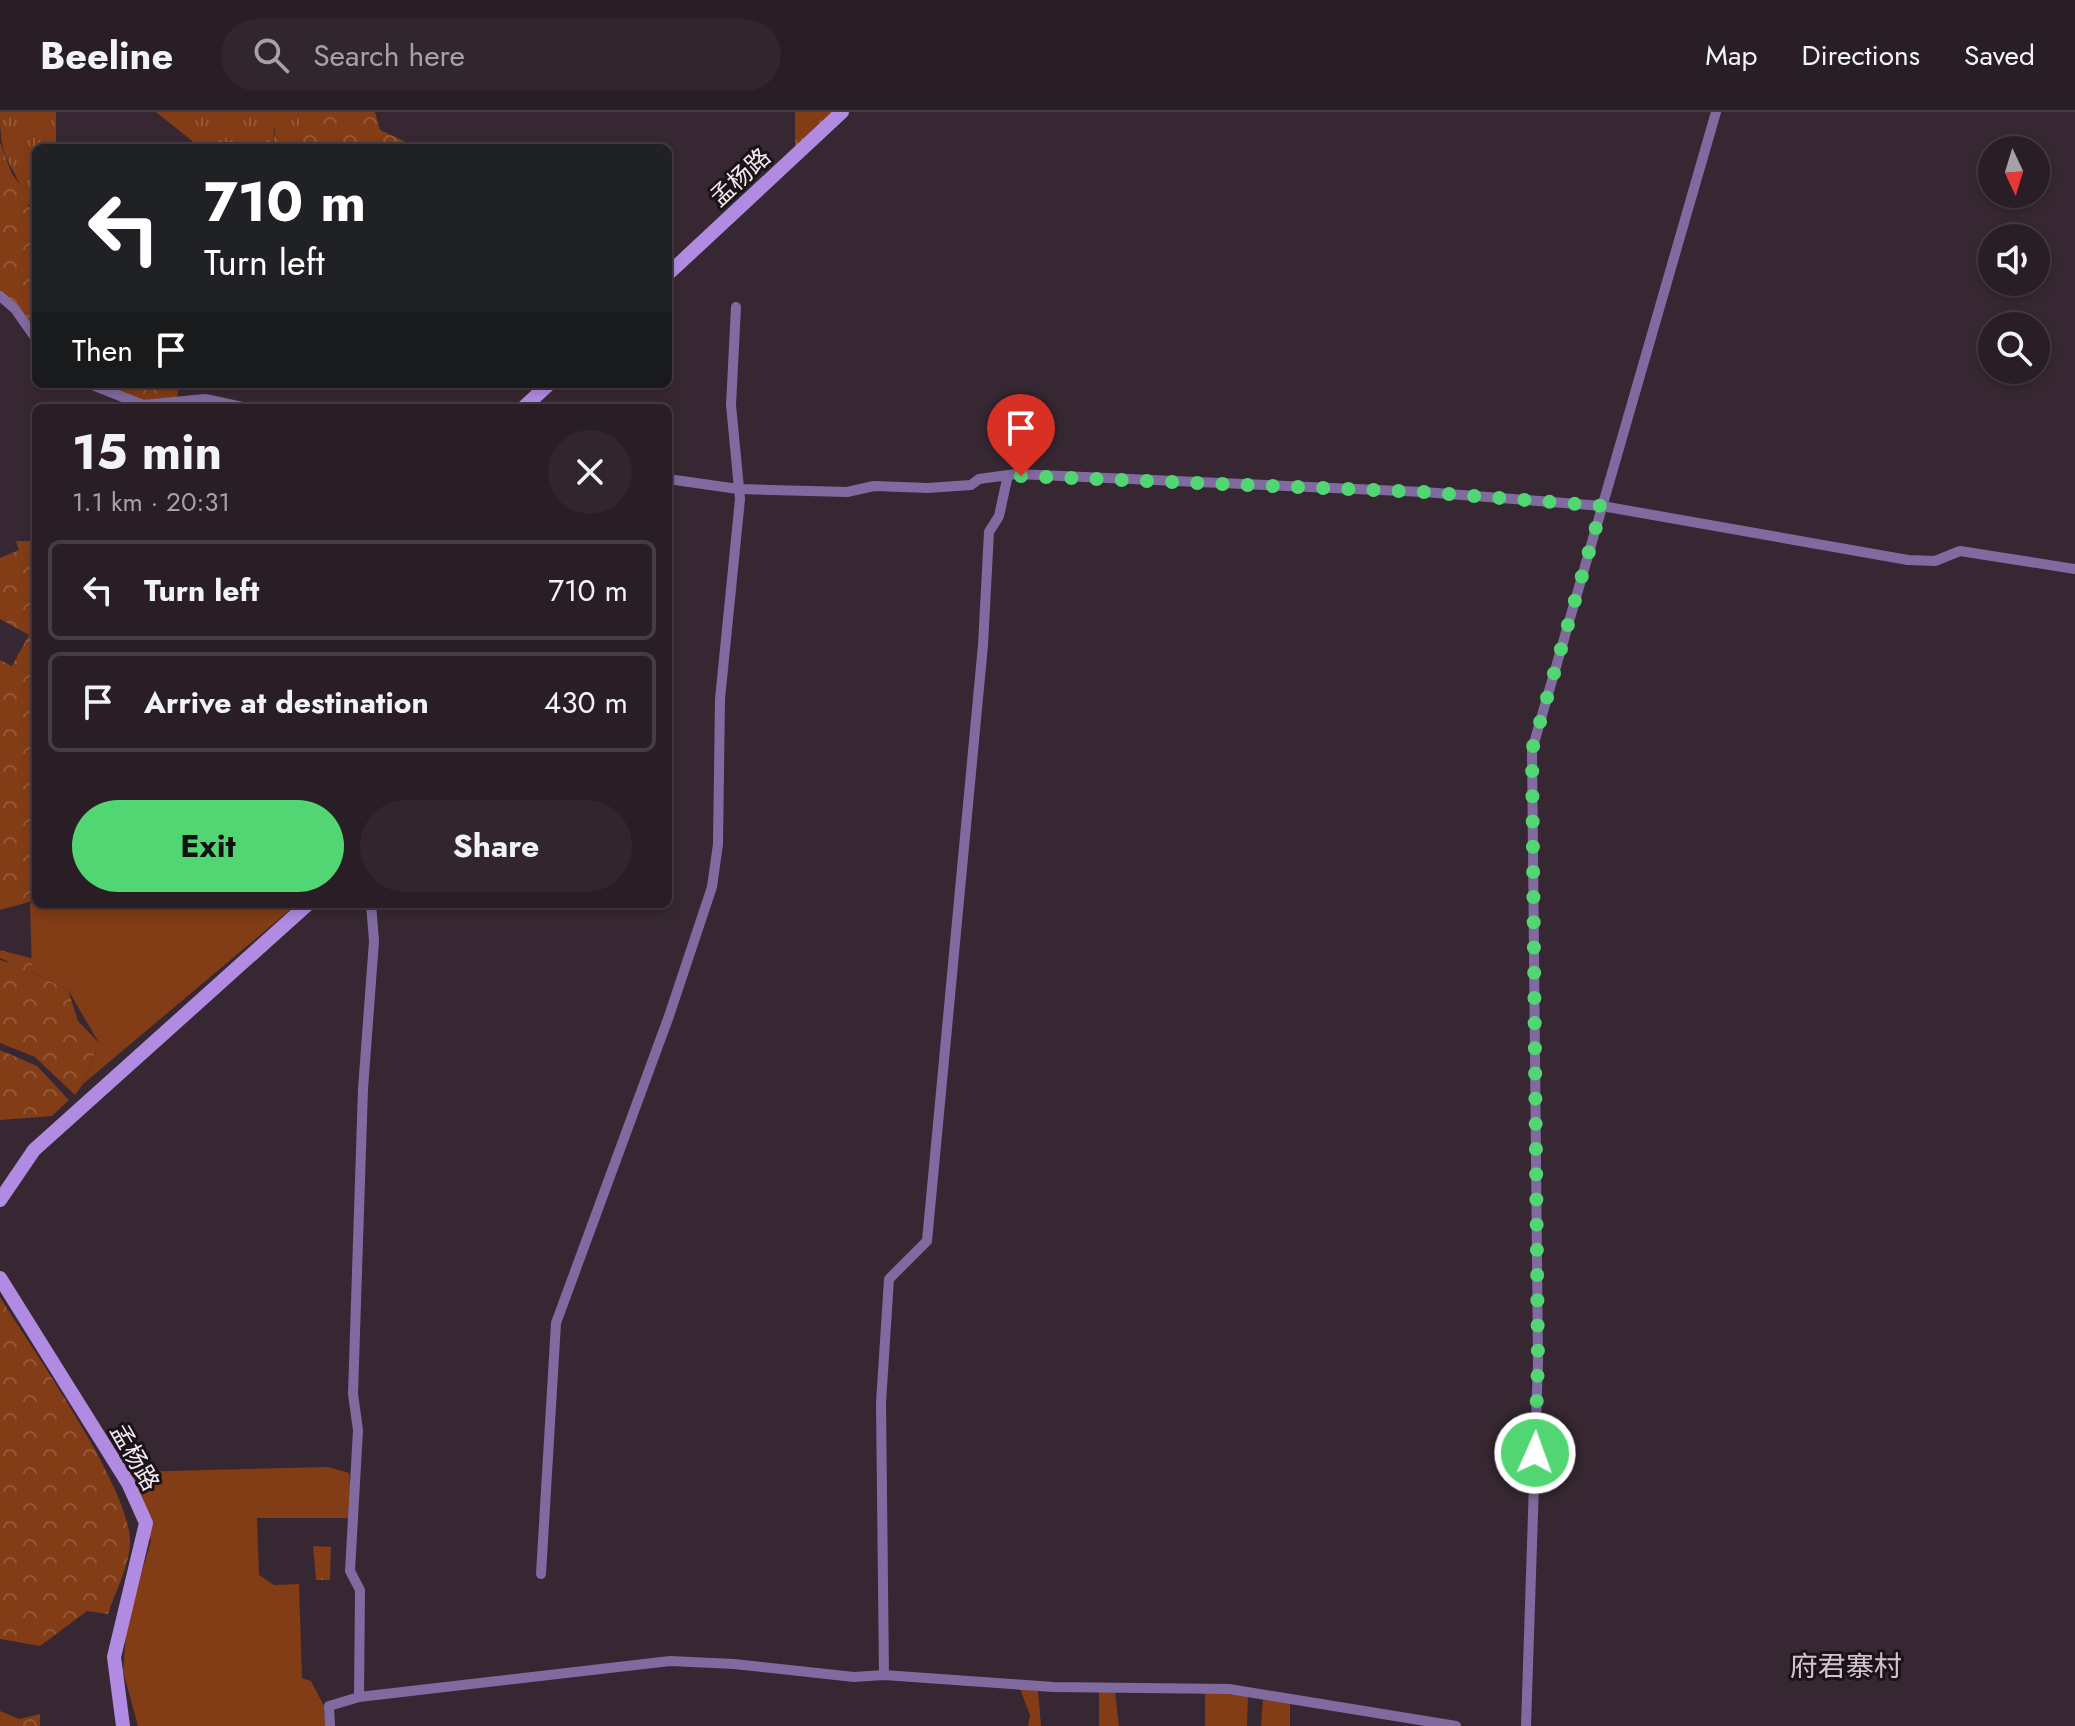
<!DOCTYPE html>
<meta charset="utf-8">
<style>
body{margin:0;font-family:Jost,"Noto Sans SC",sans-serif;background:#31262e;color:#f1f3f6;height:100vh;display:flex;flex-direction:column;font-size:30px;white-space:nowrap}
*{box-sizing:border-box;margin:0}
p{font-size:26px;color:#a5a2a7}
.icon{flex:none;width:44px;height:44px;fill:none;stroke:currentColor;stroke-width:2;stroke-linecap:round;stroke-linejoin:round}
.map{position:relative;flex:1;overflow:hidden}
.side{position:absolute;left:32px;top:292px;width:640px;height:504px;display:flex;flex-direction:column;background:#291d26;border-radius:12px;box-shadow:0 4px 12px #0003,0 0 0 2px #453b43}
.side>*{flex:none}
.top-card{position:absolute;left:32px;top:32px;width:640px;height:244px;border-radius:12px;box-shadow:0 4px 12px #0003,0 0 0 2px #453b43;background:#202124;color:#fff;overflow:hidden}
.needle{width:52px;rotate:176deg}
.tools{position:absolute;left:1978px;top:24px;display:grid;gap:16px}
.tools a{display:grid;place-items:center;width:72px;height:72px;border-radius:50%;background:#291d26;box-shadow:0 4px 12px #0003,0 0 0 2px #453b43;font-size:40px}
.pin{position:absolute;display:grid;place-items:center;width:68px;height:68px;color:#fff;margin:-82px -34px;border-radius:50% 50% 50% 0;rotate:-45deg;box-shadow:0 0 8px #0007}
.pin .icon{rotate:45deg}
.me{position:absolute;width:88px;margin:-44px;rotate:2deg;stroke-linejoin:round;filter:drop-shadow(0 0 6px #0008)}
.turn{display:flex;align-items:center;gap:28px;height:168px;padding:0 40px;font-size:36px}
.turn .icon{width:104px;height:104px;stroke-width:2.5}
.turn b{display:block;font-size:56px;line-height:68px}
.then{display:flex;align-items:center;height:76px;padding:0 40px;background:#0003;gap:16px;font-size:30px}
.round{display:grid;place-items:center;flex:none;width:84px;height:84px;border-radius:42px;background:#31262e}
.summary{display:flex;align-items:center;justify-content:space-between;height:136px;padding:0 40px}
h1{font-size:48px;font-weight:700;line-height:60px}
.button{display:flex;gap:16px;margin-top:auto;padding:16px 40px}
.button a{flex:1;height:92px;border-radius:48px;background:#52d673;color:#111;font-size:32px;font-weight:700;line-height:92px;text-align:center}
.button a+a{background:#31262e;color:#f1f3f6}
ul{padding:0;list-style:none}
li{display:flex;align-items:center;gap:24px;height:100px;margin:0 16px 12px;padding:0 24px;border:4px solid #453b43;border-radius:12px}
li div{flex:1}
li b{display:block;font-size:30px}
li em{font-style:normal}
header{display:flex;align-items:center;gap:48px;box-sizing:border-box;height:112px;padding:0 40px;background:#291d26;border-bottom:2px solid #453b43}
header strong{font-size:38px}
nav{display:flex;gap:44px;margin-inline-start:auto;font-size:28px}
.search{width:560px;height:72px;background:#31262e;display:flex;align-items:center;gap:20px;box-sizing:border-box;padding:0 28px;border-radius:44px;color:#a5a2a7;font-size:30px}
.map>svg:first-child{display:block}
</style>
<header>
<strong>Beeline</strong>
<div class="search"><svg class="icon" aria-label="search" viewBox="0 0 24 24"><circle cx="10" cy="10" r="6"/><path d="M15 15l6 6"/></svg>Search here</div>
<nav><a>Map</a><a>Directions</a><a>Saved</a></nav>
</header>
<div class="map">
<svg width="2075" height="1614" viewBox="0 0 2075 1614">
<defs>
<pattern id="grass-tufts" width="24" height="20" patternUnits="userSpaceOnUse" patternTransform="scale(2)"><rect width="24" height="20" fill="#823c16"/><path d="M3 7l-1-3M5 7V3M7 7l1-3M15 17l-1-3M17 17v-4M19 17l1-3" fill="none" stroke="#945838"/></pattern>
<pattern id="forest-crowns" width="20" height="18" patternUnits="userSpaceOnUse" patternTransform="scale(2)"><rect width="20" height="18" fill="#823c16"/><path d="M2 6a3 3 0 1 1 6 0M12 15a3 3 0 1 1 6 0" fill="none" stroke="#945838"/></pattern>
</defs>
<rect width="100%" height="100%" fill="#372732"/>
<path fill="url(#grass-tufts)" d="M0,0H56V36H36V99C25,92 26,83 20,72C4,41 0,38 0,0Z
M156,0H298L300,17L287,26L274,16L273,36H201Z
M795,0H833L795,35Z
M313,1434L331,1435L330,1468H316Z"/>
<path fill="url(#forest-crowns)" d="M298,0H375L380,18L419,36H273L275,15L287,25L300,17Z
M0,30L12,62L29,84L28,94L36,99V221L0,182Z
M92,272H179L177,286L135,292Z
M16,429H36V441L29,448L36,453V788L0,798V548L12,554L29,523L0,507V446L19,438Z
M0,838L34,847L32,860L68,878L78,909L99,931L83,972L75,983L35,945L0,931V848L11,851L0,846Z
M0,938L37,954L69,988L52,1004L0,1008Z
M0,1185C31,1236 133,1379 130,1432C129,1454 115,1481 108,1502L87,1499L40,1534L0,1527Z
M0,1599L19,1607L40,1602V1614H0Z"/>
<path fill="#823c16" d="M36,788V792H297L83,972L99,931L68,878L32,860L30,792Z
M328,1355L349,1361L353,1406H257L259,1463L274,1473L299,1472L302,1566L311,1569L324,1594L325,1614H138L123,1559L127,1508L151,1429L130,1360Z
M1020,1577L1038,1578L1041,1614H1028L1030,1603Z
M1099,1579H1115L1119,1614H1099Z
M1205,1580L1248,1584L1247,1614H1205Z
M1263,1586L1290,1590V1614H1261Z"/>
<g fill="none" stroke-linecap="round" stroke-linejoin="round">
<path stroke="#816a9f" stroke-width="10" d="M0,184L15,197L36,227
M90,272L143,293L205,287L247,296
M668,367L738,377L847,380L874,374L928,376L971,373L979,367L1016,362L1424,380L1602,394L1908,448L1935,449L1960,439L2075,457
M541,1462L556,1211L669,904L712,775L718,732L720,587L740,387L731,293L736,195
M884,1563L881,1291L889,1167L927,1129L983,533L989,420L999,404L1008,363L1003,385
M359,1585L360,1478L350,1459L358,1318L353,1282L363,977L374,829L371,792
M330,1614L329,1594L359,1585L670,1549L734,1552L854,1565L884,1563L1053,1575L1229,1577L1456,1614
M1526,1614L1538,1250L1532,638L1716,0"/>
<path stroke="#b18be1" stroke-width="14" d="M668,162L842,0
M523,296L549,272
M0,1088L34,1038L308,792
M0,1166L128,1371L146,1411L114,1545L123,1614"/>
</g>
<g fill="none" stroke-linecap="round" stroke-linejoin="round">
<path stroke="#52d673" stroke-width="14" stroke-dasharray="0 25.2" d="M1021,364L1424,380L1602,394L1532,638L1538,1250L1535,1341"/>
</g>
<g text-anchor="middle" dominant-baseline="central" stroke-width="6" stroke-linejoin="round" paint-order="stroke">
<g font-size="24" fill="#f5ebf2" stroke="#1a1317">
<text transform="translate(740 65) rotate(-43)">孟杨路</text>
<text transform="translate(135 1345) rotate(60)">孟杨路</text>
</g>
<g font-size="28" fill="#d5c1cf" stroke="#1a1317">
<text x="1846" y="1554">府君寨村</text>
</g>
</g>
</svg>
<div class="tools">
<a><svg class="needle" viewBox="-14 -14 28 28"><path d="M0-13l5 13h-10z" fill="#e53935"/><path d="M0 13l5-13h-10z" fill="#a5a2a7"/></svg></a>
<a><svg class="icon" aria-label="sound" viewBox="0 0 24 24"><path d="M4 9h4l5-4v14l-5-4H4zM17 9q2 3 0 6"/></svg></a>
<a><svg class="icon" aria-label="search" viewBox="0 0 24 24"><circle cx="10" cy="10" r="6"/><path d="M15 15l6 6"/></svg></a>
</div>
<div class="pin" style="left:1021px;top:364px;background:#d93025"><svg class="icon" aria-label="arrive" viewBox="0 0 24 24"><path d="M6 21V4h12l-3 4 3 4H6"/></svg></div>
<svg class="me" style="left:1535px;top:1341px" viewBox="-20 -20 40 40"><circle r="17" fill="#52d673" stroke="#fff" stroke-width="3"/><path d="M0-11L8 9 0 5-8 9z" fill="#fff"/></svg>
<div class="top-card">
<div class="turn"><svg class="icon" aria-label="left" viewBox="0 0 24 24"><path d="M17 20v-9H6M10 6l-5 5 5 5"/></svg><div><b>710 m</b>Turn left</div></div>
<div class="then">Then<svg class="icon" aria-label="arrive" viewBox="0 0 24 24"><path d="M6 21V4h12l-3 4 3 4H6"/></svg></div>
</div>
<section class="side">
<div class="summary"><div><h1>15 min</h1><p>1.1 km · 20:31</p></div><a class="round"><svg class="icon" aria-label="close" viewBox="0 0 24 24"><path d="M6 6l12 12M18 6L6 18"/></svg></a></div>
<ul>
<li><svg class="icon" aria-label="left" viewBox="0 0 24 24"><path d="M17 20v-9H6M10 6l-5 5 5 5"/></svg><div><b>Turn left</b></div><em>710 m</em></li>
<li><svg class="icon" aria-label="arrive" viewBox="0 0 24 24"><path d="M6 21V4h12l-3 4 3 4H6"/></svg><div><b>Arrive at destination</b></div><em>430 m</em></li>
</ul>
<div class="button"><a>Exit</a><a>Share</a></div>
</section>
</div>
